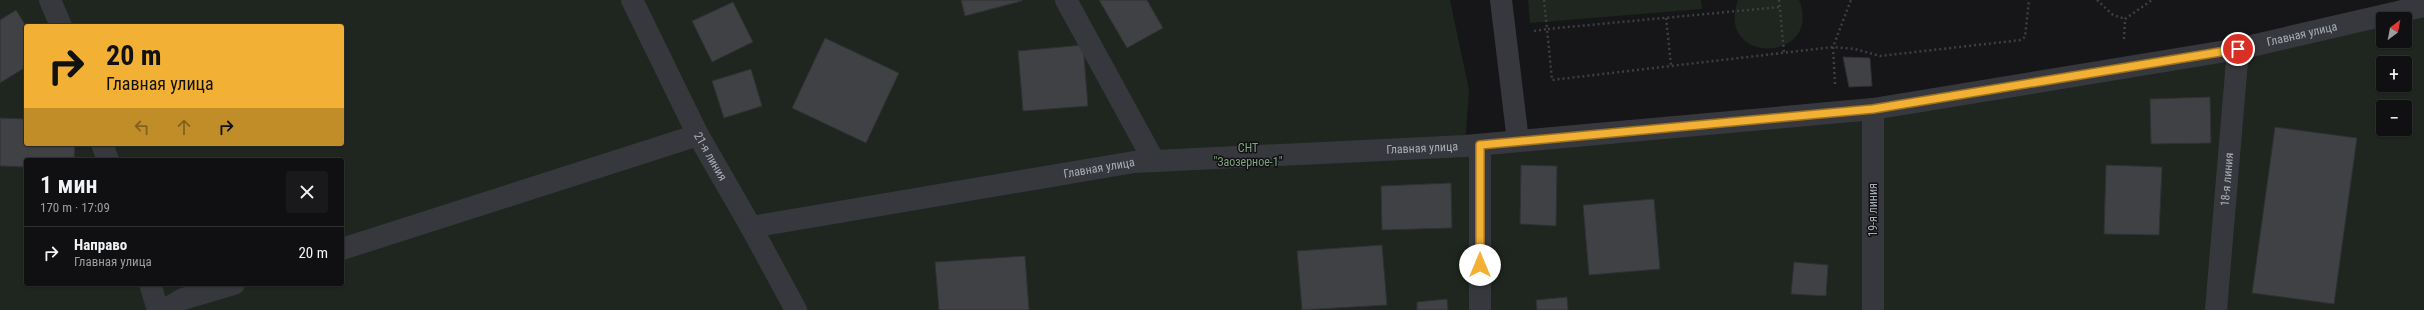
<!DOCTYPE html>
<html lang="ru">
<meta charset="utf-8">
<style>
body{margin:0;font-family:"Roboto Condensed",sans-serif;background:#19191b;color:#f1f3f6;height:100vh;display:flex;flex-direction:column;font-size:15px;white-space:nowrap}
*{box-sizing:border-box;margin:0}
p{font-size:13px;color:#9c9d9f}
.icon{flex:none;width:22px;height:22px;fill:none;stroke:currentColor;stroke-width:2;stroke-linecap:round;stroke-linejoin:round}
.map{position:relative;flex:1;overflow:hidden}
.panel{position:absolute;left:24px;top:158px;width:320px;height:128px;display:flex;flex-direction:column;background:#101012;border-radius:4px;box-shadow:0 1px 3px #0004,0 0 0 1px #303032}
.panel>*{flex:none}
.top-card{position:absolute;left:24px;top:24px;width:320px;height:122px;border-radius:4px;box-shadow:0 1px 3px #0004,0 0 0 1px #303032;background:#f2b134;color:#111;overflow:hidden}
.needle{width:26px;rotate:32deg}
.buttons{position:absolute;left:2376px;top:12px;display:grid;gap:8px}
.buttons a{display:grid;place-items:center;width:36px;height:36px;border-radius:4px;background:#101012;box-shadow:0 1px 3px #0004,0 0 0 1px #303032;font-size:20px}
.pin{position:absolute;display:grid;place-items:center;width:34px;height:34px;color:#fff;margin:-17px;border:2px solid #fff;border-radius:50%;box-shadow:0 1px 4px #0007}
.me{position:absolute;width:44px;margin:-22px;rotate:0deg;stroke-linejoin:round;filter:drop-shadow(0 0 3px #0008)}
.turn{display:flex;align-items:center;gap:14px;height:84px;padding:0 16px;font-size:18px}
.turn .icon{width:52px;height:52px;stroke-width:2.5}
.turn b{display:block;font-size:28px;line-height:34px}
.lanes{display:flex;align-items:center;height:38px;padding:0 16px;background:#0003;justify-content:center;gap:20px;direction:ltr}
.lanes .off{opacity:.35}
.round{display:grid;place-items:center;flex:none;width:42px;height:42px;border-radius:4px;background:#19191b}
.headline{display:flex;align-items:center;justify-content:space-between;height:68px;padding:0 16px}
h1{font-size:24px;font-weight:600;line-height:30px}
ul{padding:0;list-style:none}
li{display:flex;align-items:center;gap:12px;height:52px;padding:0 16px;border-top:1px solid #303032}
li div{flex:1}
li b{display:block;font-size:15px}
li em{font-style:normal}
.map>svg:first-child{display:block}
</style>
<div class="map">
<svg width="2424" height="310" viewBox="0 0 2424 310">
<rect width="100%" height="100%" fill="#161618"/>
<path fill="#1e261f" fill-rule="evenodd" d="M0,0H1450L1469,90L1465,145L1828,114L2424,6V310H0ZM2383,19H2405V41H2383ZM26,26H342V144H26ZM2383,63H2405V85H2383ZM2383,107H2405V129H2383ZM26,160H342V284H26Z
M1528,0H1701L1702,9L1530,23Z
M1738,0H1799C1824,63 1714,66 1738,0Z"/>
<path fill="#404145" stroke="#303034" d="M961,0H1022V1L965,16Z
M1099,0H1147L1163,28L1127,48Z
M733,2L753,42L712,62L692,21Z
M16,10L26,26V67L0,83V20Z
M825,38L899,73L866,143L792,108Z
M1083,45L1088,106L1023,111L1018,51Z
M1843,57L1870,58L1872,86L1849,87Z
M751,69L762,106L724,118L712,81Z
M2210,97L2211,143L2151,144L2150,99Z
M0,118L26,119V144H75L74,160H26V167L0,166Z
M2275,127L2357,138L2334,304L2252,293Z
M1521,165L1557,166L1556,226L1520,224Z
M2106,165L2162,167L2159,235L2104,234Z
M1451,183L1452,228L1382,230L1381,186Z
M1654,199L1660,269L1589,275L1583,205Z
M1382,245L1387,305L1302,310L1297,251Z
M1025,256L1029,310H939L935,262Z
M1794,262L1828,265L1826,296L1791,294Z
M1567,297L1568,310H1537L1536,300Z
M1447,299L1448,310H1417V302Z"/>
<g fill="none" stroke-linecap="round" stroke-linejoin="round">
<path stroke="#3d3f44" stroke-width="2.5" stroke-dasharray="2 3" stroke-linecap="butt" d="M1544,0L1547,29L1780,7
M1779,0L1784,52
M2097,0L2113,15L2125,19
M1666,18L1671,65
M1534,31L1547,29L1552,80L1833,47L1855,49L1880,56L2021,40L2025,37L2029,0
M2124,39L2125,19L2152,0
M1835,84L1833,47L1851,0"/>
<g stroke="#37383d" stroke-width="22">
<path d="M50,0L61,26"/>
<path id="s1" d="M632,0L698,135L751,227L796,310"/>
<path d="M1066,0L1154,161"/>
<path d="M1501,0L1518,141"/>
<path d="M1873,109V310"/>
<path d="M102,144L108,160"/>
<path id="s2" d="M751,227L1134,162L1465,146L1873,109L2238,49L2424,6"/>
<path d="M342,249L698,135"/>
<path d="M150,284L158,310"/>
<path d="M164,310L183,299L234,284"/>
<path d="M1480,310V145"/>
<path id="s3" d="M2216,310L2238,49"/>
</g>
</g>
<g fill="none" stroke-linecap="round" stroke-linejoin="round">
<g stroke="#9d7322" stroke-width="10">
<path id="route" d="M1480,265V145L1873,109L2238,49"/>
</g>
<use href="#route" stroke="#f2b134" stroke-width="7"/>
</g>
<g text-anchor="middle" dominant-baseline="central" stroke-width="3" stroke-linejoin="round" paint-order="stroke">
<g font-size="12" fill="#a8adb8" stroke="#111113">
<text stroke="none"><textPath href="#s2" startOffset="1565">Главная улица</textPath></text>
<text stroke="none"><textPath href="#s2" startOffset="677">Главная улица</textPath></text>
<text stroke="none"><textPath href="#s1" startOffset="175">21-я линия</textPath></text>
<text stroke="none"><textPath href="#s2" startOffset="353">Главная улица</textPath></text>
<text stroke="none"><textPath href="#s3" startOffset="131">18-я линия</textPath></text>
<text transform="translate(1873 210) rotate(-90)">19-я линия</text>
</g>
<g font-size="12" fill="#7fa381" stroke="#111113">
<text x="1248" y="148">СНТ<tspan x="1248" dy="14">"Заозерное-1"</tspan></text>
</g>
</g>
</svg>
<div class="buttons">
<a><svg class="needle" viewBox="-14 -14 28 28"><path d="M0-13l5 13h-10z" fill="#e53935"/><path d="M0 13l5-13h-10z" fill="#9c9d9f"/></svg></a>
<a>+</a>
<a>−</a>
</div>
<div class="pin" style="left:2238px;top:49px;background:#d93025"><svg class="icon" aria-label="arrive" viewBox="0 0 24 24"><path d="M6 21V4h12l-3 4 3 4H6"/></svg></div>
<svg class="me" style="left:1480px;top:265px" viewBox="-20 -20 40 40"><circle r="19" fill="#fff"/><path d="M0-13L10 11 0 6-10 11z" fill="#f2b134"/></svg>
<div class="top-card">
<div class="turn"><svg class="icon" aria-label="right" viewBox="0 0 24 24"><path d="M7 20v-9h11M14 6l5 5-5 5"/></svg><div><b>20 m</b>Главная улица</div></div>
<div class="lanes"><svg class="icon off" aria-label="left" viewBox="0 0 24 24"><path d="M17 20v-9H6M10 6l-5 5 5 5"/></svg><svg class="icon off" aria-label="ahead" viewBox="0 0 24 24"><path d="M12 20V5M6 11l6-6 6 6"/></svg><svg class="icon" aria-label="right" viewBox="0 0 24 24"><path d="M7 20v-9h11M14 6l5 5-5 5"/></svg></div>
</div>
<section class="panel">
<div class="headline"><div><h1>1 мин</h1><p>170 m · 17:09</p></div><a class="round"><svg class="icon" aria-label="close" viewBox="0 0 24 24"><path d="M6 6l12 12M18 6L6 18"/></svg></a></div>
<ul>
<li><svg class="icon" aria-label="right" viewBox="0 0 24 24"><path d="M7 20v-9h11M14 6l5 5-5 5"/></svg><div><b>Направо</b><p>Главная улица</p></div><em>20 m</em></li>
</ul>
</section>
</div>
